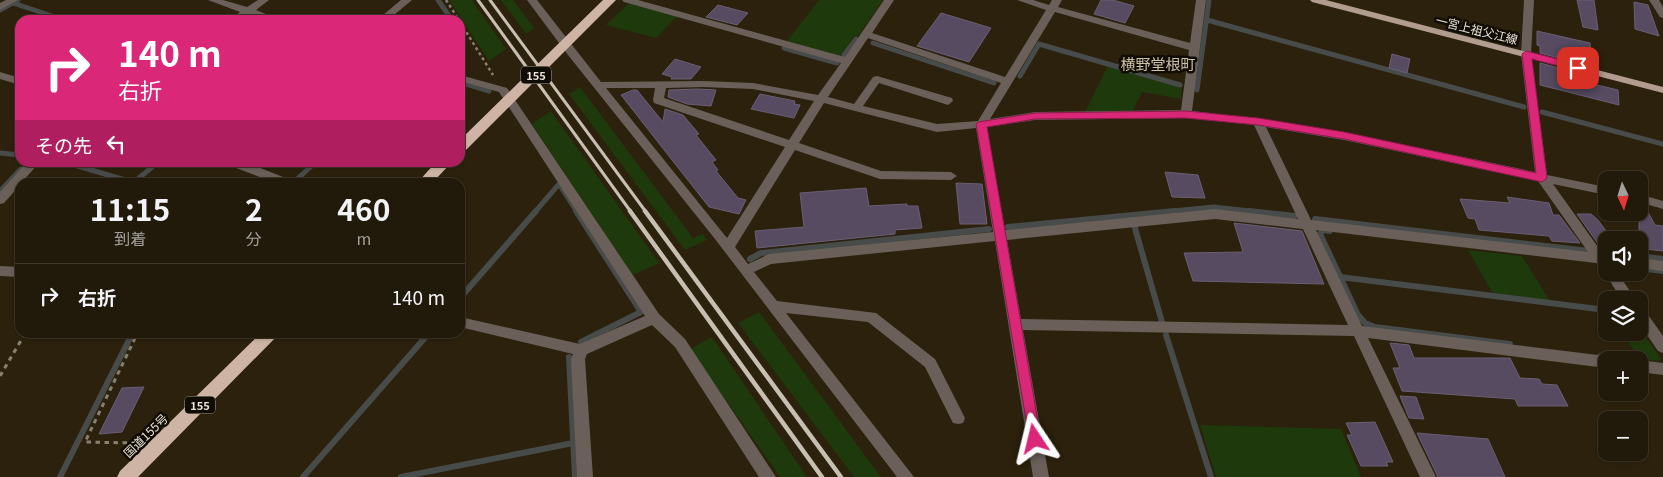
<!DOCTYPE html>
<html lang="ja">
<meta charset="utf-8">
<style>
body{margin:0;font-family:Georgia,"Noto Sans JP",serif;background:#292212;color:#f1f3f6;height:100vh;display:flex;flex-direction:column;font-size:19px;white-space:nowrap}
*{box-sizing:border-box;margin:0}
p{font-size:16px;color:#a2a09c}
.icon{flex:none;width:28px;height:28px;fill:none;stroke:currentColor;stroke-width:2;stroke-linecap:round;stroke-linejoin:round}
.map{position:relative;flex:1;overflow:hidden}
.sheet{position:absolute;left:15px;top:178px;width:450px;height:160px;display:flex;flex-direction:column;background:#211909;border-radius:15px;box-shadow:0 1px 4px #0004,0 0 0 1px #3e382a}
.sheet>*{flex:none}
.top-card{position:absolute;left:15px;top:15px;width:450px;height:152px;border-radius:15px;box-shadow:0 1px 4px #0004,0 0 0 1px #3e382a;background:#db2777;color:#fff;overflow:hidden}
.needle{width:32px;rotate:176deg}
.fabs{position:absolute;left:1598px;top:171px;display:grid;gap:10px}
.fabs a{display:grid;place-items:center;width:50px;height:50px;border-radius:10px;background:#211909;box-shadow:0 1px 4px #0004,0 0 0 1px #3e382a;font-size:25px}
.pin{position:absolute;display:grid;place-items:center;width:42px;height:42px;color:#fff;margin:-21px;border-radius:10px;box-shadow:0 2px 8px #0006}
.me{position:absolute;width:55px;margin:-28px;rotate:350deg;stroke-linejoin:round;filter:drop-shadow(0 0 4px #0008)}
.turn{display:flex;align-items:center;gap:18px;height:105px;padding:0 20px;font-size:22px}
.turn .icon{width:65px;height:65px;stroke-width:2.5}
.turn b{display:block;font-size:35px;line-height:42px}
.then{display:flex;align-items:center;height:48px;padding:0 20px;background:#0003;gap:10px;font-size:19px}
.eta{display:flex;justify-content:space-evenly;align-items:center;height:85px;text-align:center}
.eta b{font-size:30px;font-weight:700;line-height:35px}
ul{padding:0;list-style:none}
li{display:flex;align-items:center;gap:15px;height:65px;padding:0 20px;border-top:1px solid #3e382a}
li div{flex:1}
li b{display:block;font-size:19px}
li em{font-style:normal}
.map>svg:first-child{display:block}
</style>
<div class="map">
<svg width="1663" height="477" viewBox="0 0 1663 477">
<rect width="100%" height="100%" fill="#2c210c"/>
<path fill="#1e390b" d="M449,0H472L506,49L489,61Z
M501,0H513L534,28L526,34Z
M819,0H883L858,36L855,35L840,56L787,41Z
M629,3L677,16L656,38L606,25Z
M1108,66L1181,88V99L1142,92L1132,112H1085Z
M580,87L693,238L703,234L707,240L685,250L569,94Z
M551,111L659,263L633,275L532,124Z
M1468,250L1522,256L1550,301L1493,294Z
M759,312L881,477H854L738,323Z
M1639,327L1660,358L1659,361L1640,359L1622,333L1639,332Z
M712,337L807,477H780L690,349Z
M1200,425L1341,429L1361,477H1216Z"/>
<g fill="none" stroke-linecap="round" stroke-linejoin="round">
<path stroke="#474c4b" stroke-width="5" d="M438,0L452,20
M13,3L64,20
M0,10L18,0
M1207,20L1524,107
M460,32V35
M873,43L994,83
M784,48L837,63
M844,55L856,39
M1020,76L1039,44L1180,85
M460,82L489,91
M1197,90L1209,0
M1542,112L1663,144
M0,153L20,155
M64,162L132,182
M139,178L158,162
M295,181L316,162
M0,191L21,169
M535,212L559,184L577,212
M1163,212L1214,207L1259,212"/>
<path stroke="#474c4b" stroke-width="6" d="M576,211L641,312L581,342
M1248,211L1295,216
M1315,219L1606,253
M1134,225L1162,322
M1008,227L1175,211
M1330,231L1322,230L1320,234L1358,315L1365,323L1375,327L1510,344
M1639,256L1663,259
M750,259L761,253L989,229
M1639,268L1663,271
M1340,277L1606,310
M460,298L536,211
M1166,335L1211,477
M1600,356L1632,360
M569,357L575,477
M60,477L133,332
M303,477L430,332
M401,477L573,443"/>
</g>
<path fill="#564b61" stroke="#6a5f75" d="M1101,0H1113L1134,6L1125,23L1094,14Z
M1577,0H1594L1598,30L1583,27Z
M1634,2L1648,5L1659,36L1635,29Z
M718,5L748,13L737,25L706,17Z
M941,13L991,28L969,62L917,46Z
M1537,31L1590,43L1592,67L1540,53V46L1537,45Z
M1392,54L1410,59L1407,73L1389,68Z
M675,59L701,67L691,79H671L672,77L662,74Z
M1540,63L1593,77V84L1618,90L1619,105L1540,85Z
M698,89L716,90L711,106L687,104L668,97L669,90Z
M633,90H637L663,122L665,109L683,115L699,134L696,135L716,160L712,162L718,170L716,171L738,198L746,200L739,214L709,207L621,95Z
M760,94L795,101L794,104L800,105L794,118L751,109Z
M1165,172L1198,175L1205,198L1172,197Z
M956,183L982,184L987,224H960Z
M866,188L869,206L907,204V206H918L922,228L895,230V234L757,248L755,231L804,227L800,193Z
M1507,197L1549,203L1553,215H1559L1580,243L1552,241L1549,236L1479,230L1475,219L1468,218L1460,199L1510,203Z
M1639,204L1644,205L1655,225L1663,226V251L1645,249L1639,237Z
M1577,214H1591L1598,220L1606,231V246L1599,245Z
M1234,223L1302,231L1324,284L1193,281L1184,253L1243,252Z
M1390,343L1409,345L1414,358H1510L1520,378L1539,379L1542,384L1557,385L1568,406H1518L1515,399L1402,391L1393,368H1400Z
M144,387L122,432L99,434L122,388Z
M1400,396L1416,397L1424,419L1409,418Z
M1375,422L1393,462H1386L1388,466H1361L1347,435H1352L1346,423Z
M1417,433L1488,439L1505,477H1438Z"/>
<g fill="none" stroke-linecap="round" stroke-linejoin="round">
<path stroke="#89806f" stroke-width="2.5" stroke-dasharray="3 3" stroke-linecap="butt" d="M446,0L459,20
M460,22L493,75"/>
<path stroke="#89806f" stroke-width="3" stroke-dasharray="4.5 4.5" stroke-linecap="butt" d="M0,376L26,332
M136,443L85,442L138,332"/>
<path fill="#6a6059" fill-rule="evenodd" d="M6,0H18L0,10V3Z
M208,0H223L247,7L258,0H269L256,10L281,20H266L249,15L242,20H230L240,12Z
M401,0H412L388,20H377Z
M527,0H537L601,82L703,81L753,83L818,95L841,63L624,2L622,0H638L845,57L884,0H894L872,33L1005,77L1046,10L1017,0H1033L1049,5L1052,0H1062L1058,7L1190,43L1196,0H1206L1192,111C1308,124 1421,148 1535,172L1521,54L1524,0H1534L1531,54L1547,175L1606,187V195L1553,184L1603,254H1606V266L1602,267L1596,263L1316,230L1362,326L1606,356L1612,360H1606V368L1368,338L1436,477H1420L1354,336L1023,330L1049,477H1033L995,241L771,264L754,272L777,301L876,313L935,359L965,418L963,423L958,424L953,423L925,367L868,322L786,313L914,477H897L715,239L568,55ZM1055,12L1189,50L1181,110L1035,112L990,119ZM868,38L1001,83L978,121L937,124L863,106L879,83L948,105L953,101L952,98L877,76L873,77L854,104L828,97ZM703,87L753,89L814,101L789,140L664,98L666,88ZM606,88H655L653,100L654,103L785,147L727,238ZM824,103L937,132L976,128L993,232L769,254L748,264L735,247L795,150L880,179L951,180L957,176L951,172L881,171L799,143ZM1186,118L1254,125L1298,219L1215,209L1005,230L987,127L1035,120ZM1266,127L1344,140L1538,181L1588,252L1311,220ZM1215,219L1303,229L1348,325L1021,319L1007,240Z
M1649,0H1659L1663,7V18L1660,17Z
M0,72L20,78V85L0,79Z
M460,75L507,88L659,314L685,339L776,477H759L675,347L652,325L587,354L585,359L593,477H577L571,359L573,354L460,327V317L580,344L645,316L499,92L460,81Z
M27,162H40L22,182H20V185L4,203L0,204V192Z
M226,162H245L288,179L290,182H273L228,165Z
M1639,194L1663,201V209L1639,202Z
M1639,258L1663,261V271L1639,268Z
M0,266L20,267V277L0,276Z
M1605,268L1606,272H1617L1636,300H1622L1604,272Z
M1639,308L1644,309L1663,336V353L1658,351L1639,323Z
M1639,360L1663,363V375L1639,372Z"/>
<path fill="#b29c8f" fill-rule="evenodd" d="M1310,0H1326L1663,87V93L1312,2Z"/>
<path fill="#ceb4a4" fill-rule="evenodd" d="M603,0H616L465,151L460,153V140Z
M436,162H452L433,182H418Z
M262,332H281L138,477H117L120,471Z"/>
<path stroke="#c7bfb1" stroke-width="3" d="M478,0L631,212
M490,0L646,212"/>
<path stroke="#c7bfb1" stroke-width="4.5" d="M630,211L822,477
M645,211L841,477"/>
</g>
<path fill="#db2777" stroke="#8e194d" d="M1526,51L1581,65L1582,68L1578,71L1532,59L1547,178L1542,182L1344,139L1258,125L1186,118L1035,119L987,127L1041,439L1039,443L1035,445L1030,443L976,124L978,122L1035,113L1186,111L1258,118L1344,132L1536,173L1522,54Z"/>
<g text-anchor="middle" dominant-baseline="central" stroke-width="5" stroke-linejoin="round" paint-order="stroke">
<g fill="#100c04" stroke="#a9a297" stroke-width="1">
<rect x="521" y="66.5" width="30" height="17" rx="4"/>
<rect x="185" y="396.5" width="30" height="17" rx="4"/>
</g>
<g font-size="11" font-weight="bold" fill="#eae3d6">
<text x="536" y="75">155</text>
<text x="200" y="405">155</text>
</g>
<g font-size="12" fill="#eae3d6" stroke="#100c04">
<text transform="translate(1477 29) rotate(14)">一宮上祖父江線</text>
<text transform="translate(145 435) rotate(-44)">国道155号</text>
</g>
<g font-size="15" fill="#cfc0a8" stroke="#100c04">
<text x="1158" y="63">横野堂根町</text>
</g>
</g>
</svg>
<div class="fabs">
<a><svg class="needle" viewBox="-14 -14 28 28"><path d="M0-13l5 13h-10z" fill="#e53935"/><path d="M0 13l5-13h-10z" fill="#a2a09c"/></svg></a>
<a><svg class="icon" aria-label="sound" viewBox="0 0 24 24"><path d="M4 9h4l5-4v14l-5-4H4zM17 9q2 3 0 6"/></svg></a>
<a><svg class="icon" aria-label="layers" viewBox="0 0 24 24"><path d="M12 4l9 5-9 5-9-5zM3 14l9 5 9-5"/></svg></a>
<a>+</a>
<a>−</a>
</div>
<div class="pin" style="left:1578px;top:68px;background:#d93025"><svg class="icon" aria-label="arrive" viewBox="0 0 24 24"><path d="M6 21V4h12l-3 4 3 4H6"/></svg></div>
<svg class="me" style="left:1035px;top:439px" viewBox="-20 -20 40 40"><path d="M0-17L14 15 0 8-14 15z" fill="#db2777" stroke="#fff" stroke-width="4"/></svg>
<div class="top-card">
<div class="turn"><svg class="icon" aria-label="right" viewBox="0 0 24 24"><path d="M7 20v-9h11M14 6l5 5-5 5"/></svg><div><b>140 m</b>右折</div></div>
<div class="then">その先<svg class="icon" aria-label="left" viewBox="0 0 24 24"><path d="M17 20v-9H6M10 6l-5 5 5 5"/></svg></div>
</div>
<section class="sheet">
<div class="eta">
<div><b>11:15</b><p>到着</p></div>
<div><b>2</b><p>分</p></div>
<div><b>460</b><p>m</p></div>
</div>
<ul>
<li><svg class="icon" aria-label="right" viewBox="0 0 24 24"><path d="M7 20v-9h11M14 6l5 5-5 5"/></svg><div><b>右折</b></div><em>140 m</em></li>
</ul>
</section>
</div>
